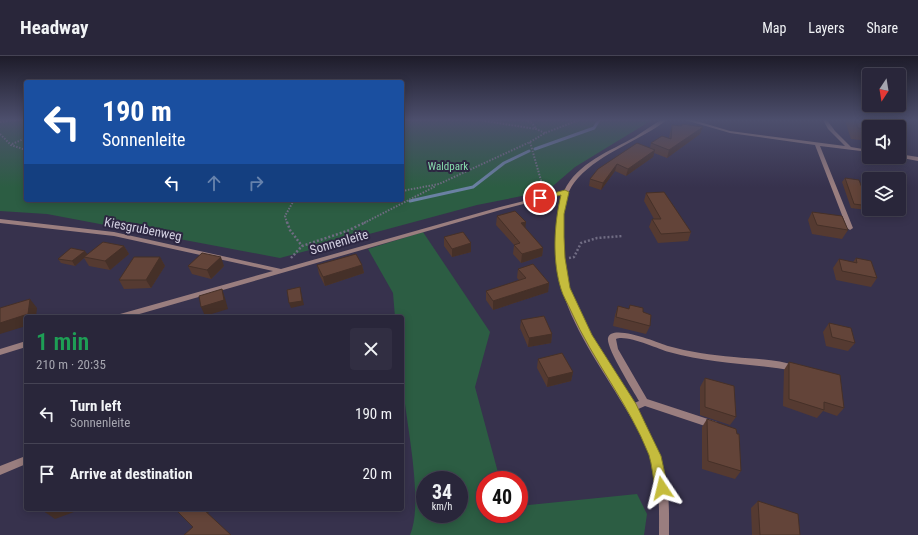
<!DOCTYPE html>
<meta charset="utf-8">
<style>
body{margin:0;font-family:"Roboto Condensed",sans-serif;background:#312e42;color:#f1f3f6;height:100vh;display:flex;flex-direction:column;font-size:15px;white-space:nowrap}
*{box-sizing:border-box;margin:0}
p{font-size:13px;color:#a5a5af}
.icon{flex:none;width:22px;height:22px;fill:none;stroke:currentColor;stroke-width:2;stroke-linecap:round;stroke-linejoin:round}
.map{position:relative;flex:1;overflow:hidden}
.side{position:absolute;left:24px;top:259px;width:380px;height:196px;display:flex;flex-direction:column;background:#29263a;border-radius:4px;box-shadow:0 2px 10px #0003,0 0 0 1px #454354}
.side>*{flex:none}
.hud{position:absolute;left:24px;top:24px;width:380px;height:122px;border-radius:4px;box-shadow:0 2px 10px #0003,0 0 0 1px #454354;background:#1a4fa0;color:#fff;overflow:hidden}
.needle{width:26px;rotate:192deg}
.tools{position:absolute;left:862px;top:12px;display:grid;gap:8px}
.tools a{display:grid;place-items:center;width:44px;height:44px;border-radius:4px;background:#29263a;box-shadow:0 2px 10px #0003,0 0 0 1px #454354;font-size:20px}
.speed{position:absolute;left:416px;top:415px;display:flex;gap:8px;font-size:20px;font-weight:700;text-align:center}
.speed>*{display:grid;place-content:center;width:52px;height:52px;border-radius:50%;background:#29263a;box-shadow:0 2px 10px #0003,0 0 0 1px #454354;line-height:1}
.speed small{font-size:10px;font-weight:400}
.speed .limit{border:6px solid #d22;background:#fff;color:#111}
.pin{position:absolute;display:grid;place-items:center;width:34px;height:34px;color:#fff;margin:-17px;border:2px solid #fff;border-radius:50%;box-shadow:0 1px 4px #0007}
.me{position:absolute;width:44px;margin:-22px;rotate:350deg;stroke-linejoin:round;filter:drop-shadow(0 0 3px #0008)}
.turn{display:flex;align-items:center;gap:14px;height:84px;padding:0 12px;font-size:18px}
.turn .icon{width:52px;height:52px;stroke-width:2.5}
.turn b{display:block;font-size:28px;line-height:34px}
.lanes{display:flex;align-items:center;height:38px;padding:0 12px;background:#0003;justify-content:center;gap:20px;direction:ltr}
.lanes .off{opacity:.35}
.round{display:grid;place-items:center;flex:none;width:42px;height:42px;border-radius:4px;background:#312e42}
.headline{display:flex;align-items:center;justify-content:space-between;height:68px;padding:0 12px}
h1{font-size:24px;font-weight:600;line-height:30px;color:#1e9e55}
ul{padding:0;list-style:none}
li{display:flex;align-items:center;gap:12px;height:60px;padding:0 12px;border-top:1px solid #454354}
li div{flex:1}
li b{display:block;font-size:15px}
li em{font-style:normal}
header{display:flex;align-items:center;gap:24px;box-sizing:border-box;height:56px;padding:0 20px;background:#29263a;border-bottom:1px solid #454354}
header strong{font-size:19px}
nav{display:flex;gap:22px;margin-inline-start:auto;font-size:14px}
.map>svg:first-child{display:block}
</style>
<header>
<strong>Headway</strong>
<nav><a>Map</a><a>Layers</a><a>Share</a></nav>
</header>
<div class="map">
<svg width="918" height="479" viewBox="0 0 918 479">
<rect width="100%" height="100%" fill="#37324d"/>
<path fill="#2c5d43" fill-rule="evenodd" d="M0,64H26V144H402V64H652L575,111L547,135L477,149L280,202L47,158L0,155Z
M423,176L490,276L475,331L500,424H485V458H519V450L637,438L647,458L644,479H410C425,444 404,360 402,319C401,300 402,280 402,261H395L393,237L368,193ZM425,424H459V458H425Z"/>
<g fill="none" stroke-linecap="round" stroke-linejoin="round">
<path stroke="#6a81a3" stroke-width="3" d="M535,93L594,72L599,64
M410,145L473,131L504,107L529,95"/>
<path stroke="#706c83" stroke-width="2" stroke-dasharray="1.5 1.5" stroke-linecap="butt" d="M479,64L536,73L545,77
M525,64L532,67L536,73
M0,66L17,64
M0,78L11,89L26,94
M530,86L542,128L551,131
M12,88L26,82
M402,135L439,128L530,86L545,77L579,64
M287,167L285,160L294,144
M364,167L436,130"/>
<path stroke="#706c83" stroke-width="2.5" stroke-dasharray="2 2" stroke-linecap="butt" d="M287,166L290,174L302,190
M291,202L302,190L347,175L366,166
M569,202L574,201L581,187L597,182L623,180"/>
<path fill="#9a7e7f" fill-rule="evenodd" d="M661,64H667C639,85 602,96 578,122C565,136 563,154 563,173C563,191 563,210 568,228C579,271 608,310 632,348L639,345C633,334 606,292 608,282C611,267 659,287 668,290C689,296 711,299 734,301C754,303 777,303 797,310L798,312L797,314L794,315C753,307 710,308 669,296C658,293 626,278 616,283L618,293L647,343L714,365L717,366L718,369L717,372L714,373L645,350L636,354C646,371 656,389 662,408C670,430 669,455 669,479H659C659,455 660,430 653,407C646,387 635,368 624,350C601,311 571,271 560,226C557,210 556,194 557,177C557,164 558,151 562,138L504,153L129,261H116L117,259L120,258L273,215L114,180L0,167V163L114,176L281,213L500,151L564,135C577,107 610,95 635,81C644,75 652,69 661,64Z
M685,64H693L730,75L845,90L828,73L823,64H827L835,75L851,91L869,94V96L820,90L853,172L850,174L847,172L815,89L730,77Z
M899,98L918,101V105L897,101H899Z
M26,285V291L0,299V293Z
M23,401L26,402V408L0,419V410Z"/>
</g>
<path fill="#553a31" d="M846,64H899L906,79L899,90V71H869V85L851,83L845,65Z
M682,68L700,78L667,102L654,97L653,101L626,120L615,115L601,134L589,130L590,123L598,113L650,92L651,87L669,82L670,77L672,69L681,70Z
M845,122L869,150L866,154L851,152L842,126Z
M646,137L691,176L688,185L658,187L649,171L652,163H654L644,145Z
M812,156L848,174L842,183L812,178L808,164Z
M497,160L525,172L543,192L542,200L521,207L513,198L514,189L496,169Z
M444,181L471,196L452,201L444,190Z
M124,190L129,198L110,214L89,210L84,202L75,210L61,207L58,203L87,198Z
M160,201L165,210L151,232L124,233L119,224Z
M856,202L877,222L871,231L836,224L833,212L839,203L853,206Z
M317,209H362L364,217L325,230L319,218Z
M188,210H224L211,223L192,218Z
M518,213L549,227L548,236L493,254L486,244V235L520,225L517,222Z
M630,249L643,256L650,270L646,278L613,270L615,259L618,250L629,253Z
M521,264L552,278L551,287L528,291L520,272Z
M829,267L855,287L848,295L826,290L823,276Z
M538,303L573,316L571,325L547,331L537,312Z
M789,306L844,352L837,360L823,355L817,362L783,350L784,314Z
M705,322L736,361L730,369L700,359V331Z
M707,363L741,415L735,423L702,413V371Z
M758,445L800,479H752L751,452Z"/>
<path fill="#453028" d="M703,71L700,78L667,102L669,94Z
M655,94L653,101L626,120L628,113Z
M617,108L615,115L601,134L603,127Z
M526,166L525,174L521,167Z
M471,187V196L452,201V193Z
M124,190L129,198L110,214L105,205Z
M543,192L542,200L521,207L522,198Z
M85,195L88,199L84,201V202L75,210L72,205Z
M160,201L165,210L151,232L146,224Z
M221,201L224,210L211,223L207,214Z
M362,209L364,217L325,230L323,221Z
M549,227L548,236L493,254V245Z
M300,231L304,249L291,252L289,247Z
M222,233L225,242L228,253L205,260L201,251Z
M30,243L37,252L36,261H26V270L0,278V267Z
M552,278L551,287L528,291L529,282Z
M573,316L571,325L547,331L548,322Z
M53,453H82L55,463L45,456Z
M203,453H212L207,458Z"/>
<path fill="#634439" stroke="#453028" d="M855,64H899L906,79L899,78V71H869V73L858,72Z
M682,68L703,71L669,94L651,87L662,80L671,83L672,69L682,70Z
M637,87L655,94L628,113L617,108L603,127L590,123L598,113Z
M845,122L859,124L869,150L854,148Z
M664,136L691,176L661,178L652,163H661L646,137Z
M515,155L526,166L521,167L543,192L522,198L514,189L520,187L497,160Z
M812,156L842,160L848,174L817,169Z
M463,176L471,187L452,193L444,181Z
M103,186L124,190L105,205L84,201Z
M71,192L85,195L72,205L58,203Z
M202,197L221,201L207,214L188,210Z
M356,198L362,209L323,221L317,209Z
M134,201H160L146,224H119Z
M856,202L871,205L877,222L842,215L839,203L857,207Z
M533,208L549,227L493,245L486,235L526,222L518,213Z
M300,231L302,245L289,247L287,234Z
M222,233L224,244L201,251L199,240Z
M30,243L28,258L0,267V252Z
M630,249L643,252V256L651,259L650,270L616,261L618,250L629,253Z
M544,260L552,278L529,282L521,264Z
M829,267L851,272L855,287L832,281Z
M562,297L573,316L548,322L538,303Z
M789,306L840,319L844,352L824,346V354L789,343Z
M705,322L734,330L736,361L705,351Z
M707,363L736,373L737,378H739L741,415L708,405Z
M758,445L798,458L800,479H760Z
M45,453H53L45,456Z
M175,453H203L231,479H184L193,471Z"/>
<linearGradient id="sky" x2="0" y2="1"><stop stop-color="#1e1c2a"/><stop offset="0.49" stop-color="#4d4f6d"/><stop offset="1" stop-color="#4d4f6d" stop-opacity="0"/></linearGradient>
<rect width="918" height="131" fill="url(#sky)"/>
<path fill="#c5bc3d" stroke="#807a28" d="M565,134L569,136L564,158V181L565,202L570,232L592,279L636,348L645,367L661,400L668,432L666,436L662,438L657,436L655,432C653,421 652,409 649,399C629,348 593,305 571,255C568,248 563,240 561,233C552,204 554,168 561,139L540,144L536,142Z"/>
<g text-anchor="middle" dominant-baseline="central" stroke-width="4" stroke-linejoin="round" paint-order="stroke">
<g font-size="11" fill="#87dcad" stroke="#2d2742">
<text x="448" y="110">Waldpark</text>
</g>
<g font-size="13" fill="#d2cfe1" stroke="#2d2742">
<text transform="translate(143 173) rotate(11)">Kiesgrubenweg</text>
<text transform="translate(339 186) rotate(-16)">Sonnenleite</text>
</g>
</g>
</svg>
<div class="tools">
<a><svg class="needle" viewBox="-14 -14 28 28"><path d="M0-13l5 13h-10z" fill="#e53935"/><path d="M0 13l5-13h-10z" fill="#a5a5af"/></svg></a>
<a><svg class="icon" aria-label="sound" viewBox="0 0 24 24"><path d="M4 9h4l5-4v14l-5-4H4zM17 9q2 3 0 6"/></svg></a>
<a><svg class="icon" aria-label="layers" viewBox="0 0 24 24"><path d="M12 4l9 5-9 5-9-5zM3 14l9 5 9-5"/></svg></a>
</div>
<div class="speed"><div>34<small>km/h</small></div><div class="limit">40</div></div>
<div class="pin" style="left:540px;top:142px;background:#d93025"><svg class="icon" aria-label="arrive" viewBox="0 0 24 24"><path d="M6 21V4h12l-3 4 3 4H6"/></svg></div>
<svg class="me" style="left:662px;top:432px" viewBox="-20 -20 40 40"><path d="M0-17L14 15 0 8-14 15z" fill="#c5bc3d" stroke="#fff" stroke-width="4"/></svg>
<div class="hud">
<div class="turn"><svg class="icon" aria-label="left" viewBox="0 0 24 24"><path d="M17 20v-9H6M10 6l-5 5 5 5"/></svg><div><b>190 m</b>Sonnenleite</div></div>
<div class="lanes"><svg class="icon" aria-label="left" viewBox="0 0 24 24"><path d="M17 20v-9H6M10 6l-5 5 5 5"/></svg><svg class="icon off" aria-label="ahead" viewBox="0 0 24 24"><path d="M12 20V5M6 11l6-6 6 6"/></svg><svg class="icon off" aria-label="right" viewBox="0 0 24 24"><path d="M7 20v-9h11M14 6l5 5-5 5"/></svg></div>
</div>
<section class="side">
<div class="headline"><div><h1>1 min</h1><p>210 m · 20:35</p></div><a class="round"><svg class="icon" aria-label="close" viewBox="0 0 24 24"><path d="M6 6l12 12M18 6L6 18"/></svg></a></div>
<ul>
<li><svg class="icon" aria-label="left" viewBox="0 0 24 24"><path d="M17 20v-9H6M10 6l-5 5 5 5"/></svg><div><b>Turn left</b><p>Sonnenleite</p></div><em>190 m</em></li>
<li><svg class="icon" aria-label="arrive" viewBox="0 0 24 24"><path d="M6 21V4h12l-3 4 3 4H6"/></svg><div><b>Arrive at destination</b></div><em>20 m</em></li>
</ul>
</section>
</div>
